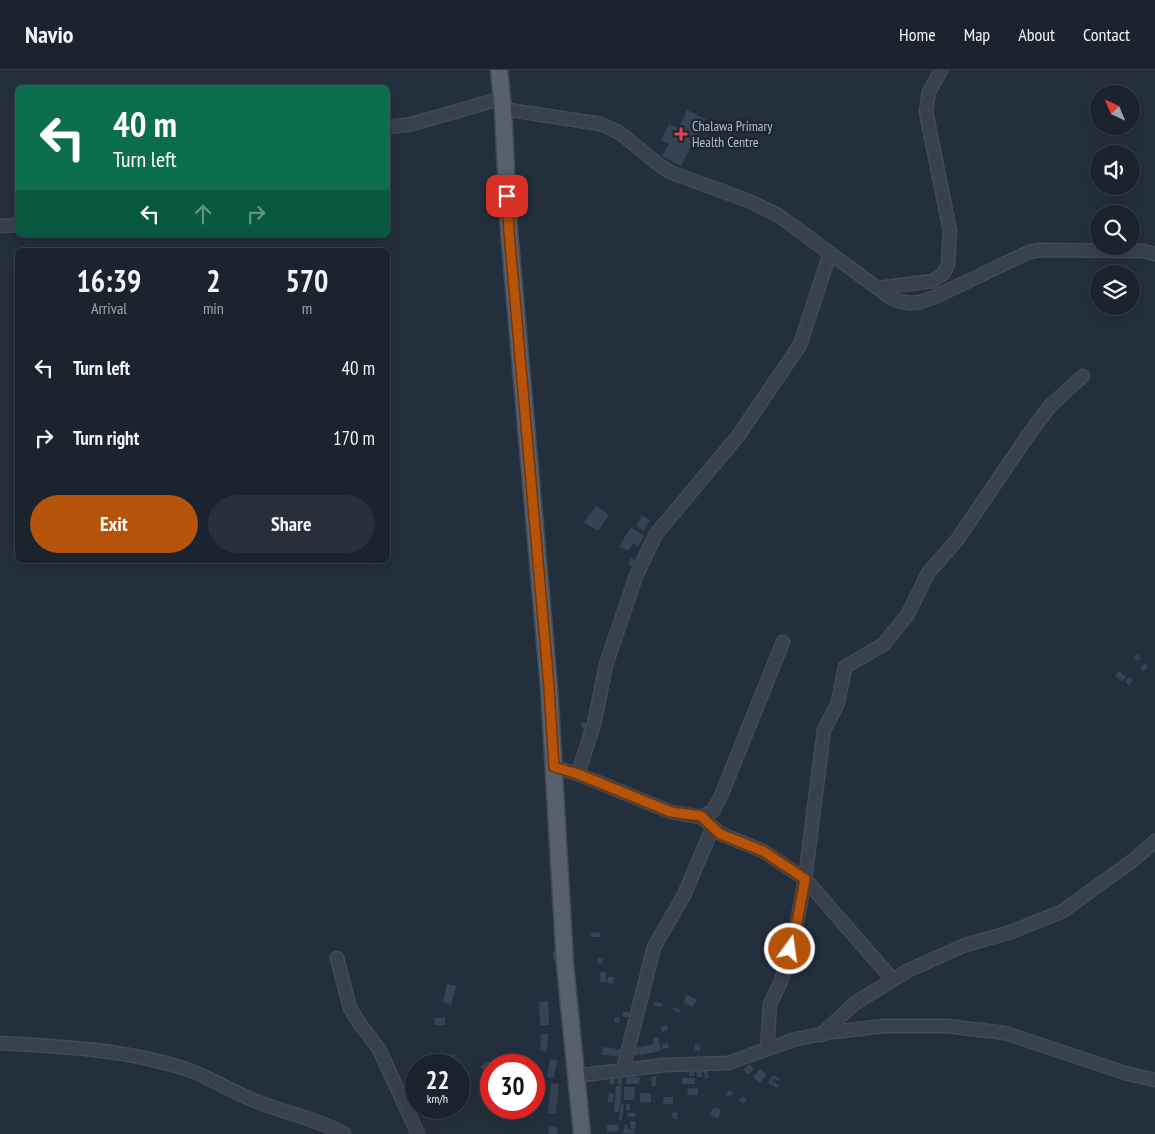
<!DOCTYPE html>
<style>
body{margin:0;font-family:"PT Sans Narrow",sans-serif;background:#282f3a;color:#f1f3f6;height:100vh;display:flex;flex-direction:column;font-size:19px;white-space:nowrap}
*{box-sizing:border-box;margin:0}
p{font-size:16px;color:#a0a4aa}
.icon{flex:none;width:28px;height:28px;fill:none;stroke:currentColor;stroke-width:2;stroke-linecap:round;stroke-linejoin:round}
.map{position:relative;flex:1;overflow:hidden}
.sheet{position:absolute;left:15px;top:178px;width:375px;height:315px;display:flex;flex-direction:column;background:#1b232e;border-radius:8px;box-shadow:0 5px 20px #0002,0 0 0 1px #39404a}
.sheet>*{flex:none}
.hud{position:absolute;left:15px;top:15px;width:375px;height:152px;border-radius:8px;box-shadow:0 5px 20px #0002,0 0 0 1px #39404a;background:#0b6e4f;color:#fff;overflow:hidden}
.needle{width:32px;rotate:316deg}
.buttons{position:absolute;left:1090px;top:15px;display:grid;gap:10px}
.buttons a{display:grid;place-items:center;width:50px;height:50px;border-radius:50%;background:#1b232e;box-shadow:0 5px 20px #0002,0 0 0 1px #39404a;font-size:25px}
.speed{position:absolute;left:405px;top:984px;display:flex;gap:10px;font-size:25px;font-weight:700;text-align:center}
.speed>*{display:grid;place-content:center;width:65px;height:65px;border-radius:50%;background:#1b232e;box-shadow:0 5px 20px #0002,0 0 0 1px #39404a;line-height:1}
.speed small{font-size:12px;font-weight:400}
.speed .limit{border:8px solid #d22;background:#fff;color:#111}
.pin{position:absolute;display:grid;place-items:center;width:42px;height:42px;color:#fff;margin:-21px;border-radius:10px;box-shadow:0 2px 8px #0006}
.me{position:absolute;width:55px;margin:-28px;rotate:14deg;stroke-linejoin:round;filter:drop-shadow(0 0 4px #0008)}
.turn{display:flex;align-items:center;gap:18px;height:105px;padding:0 15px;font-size:22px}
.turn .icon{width:65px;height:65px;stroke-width:2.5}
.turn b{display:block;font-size:35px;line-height:42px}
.lanes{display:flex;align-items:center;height:48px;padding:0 15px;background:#0003;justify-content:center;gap:25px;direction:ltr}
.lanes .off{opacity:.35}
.eta{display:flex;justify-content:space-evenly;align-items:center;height:85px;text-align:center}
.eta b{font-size:30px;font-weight:700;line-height:35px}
.primary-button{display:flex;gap:10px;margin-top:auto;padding:10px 15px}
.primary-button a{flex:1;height:58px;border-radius:30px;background:#b45309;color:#fff;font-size:20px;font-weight:700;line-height:58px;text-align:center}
.primary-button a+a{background:#282f3a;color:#f1f3f6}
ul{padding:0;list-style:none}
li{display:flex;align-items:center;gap:15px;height:70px;padding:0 15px}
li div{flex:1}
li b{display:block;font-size:19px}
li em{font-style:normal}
header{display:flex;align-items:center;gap:30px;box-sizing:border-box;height:70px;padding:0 25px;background:#1b232e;border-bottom:1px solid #39404a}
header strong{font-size:24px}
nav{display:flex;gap:28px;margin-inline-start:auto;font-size:18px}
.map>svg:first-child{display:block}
</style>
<header>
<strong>Navio</strong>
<nav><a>Home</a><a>Map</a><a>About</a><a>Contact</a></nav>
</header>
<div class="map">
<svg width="1155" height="1064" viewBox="0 0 1155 1064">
<rect width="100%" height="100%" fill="#242f3e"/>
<path fill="#364354" d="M687,40L705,49L681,96L662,86L669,74L661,70L669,54L679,58Z
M596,436L609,445L598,461L584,452Z
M642,445L650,450L644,460L636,456Z
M631,457L644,466L638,476L633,473L628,481L619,476Z
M631,488L635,490L632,496L628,494Z
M1138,584L1141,588L1137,591L1134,588Z
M1145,593L1148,596L1144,601L1140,598Z
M1119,601L1126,607L1122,612L1115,606Z
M1129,607L1133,610L1129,615L1125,612Z
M582,652L591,654L587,664L582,663L584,658L581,657Z
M600,862V867H591V863Z
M553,882H558V889H553Z
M598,888L603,889L602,894L597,893Z
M600,902H606V912H600Z
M608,907H614L613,914L607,913Z
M447,914L456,916L451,935L443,932Z
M687,925L697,930L693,937L683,932Z
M548,931L549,955H540L539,932Z
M654,932L662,933V937L653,936Z
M674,937L680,940L679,943L672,940Z
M623,942H629V947H623Z
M615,947L620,948L619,953L614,952Z
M434,948H445V955H435Z
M667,955L668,960L662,962L661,957Z
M541,964H548L547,982L540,981Z
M658,967L661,981L635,986L634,978L654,974L653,968Z
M668,973L669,978L662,979V974Z
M695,974L700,975V981H695Z
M603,977L624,980L623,987L602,985Z
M455,984L456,995H449L448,986Z
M550,989L557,990L554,1008L547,1007Z
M489,991L491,994V1002L486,1005L480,996Z
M749,994L754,999L748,1005L743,1000Z
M707,997L709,1008L705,1009L703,998Z
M760,999L767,1005L760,1013L753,1007Z
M694,1000V1006H689V1001Z
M697,1000H702V1007H697Z
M773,1005L780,1009L778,1011L774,1009L772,1011L779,1015L777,1018L768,1013Z
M610,1006H615L614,1015L610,1014Z
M626,1006L640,1007L639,1014H626Z
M656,1006V1016H652L651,1007Z
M618,1007H622V1015L617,1014Z
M682,1008H695V1014H682Z
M551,1013L559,1014L556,1044L548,1043Z
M616,1016H622L619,1042H614Z
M624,1017H635L634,1030H624Z
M698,1018V1025H688L687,1019Z
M729,1020L733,1023L730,1027L726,1024Z
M609,1023L614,1024L613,1032H608Z
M640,1023H651V1033L640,1032Z
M743,1026L747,1029L743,1034L739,1030Z
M664,1027H673V1034H663Z
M621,1034H624L622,1050H619Z
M626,1034H630V1040H626Z
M714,1037L721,1040L718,1048L710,1045Z
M628,1042L636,1043L635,1047L627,1046Z
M677,1042L678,1049H673L672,1043Z
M630,1051H636L635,1059L630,1058Z
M618,1054L619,1061L607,1062V1055Z
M625,1054H628L627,1059L635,1060L634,1064L623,1063Z
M549,1056L558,1058L557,1064H548Z"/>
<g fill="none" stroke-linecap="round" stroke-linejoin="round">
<g stroke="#414a57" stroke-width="15">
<path id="minor" d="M503,39L601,54L620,63L658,94L670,102L749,131L778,145L891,228L898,231L911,233L920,232L937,226L1029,182L1041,180L1143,181L1155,184
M388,57L412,54L503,28
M0,156L18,155
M878,218L933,211L944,203L948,194L950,161L926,42L929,22L941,0
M554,697L578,704L671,742L701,747L713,741L721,726L783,572
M578,704L594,654L606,595L636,506L656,464L738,366L800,275L830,183
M701,747L721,764L763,781L805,809L795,863L781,911L770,934L767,979
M337,888L350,938L359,953L379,979L418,1064
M892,909L805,809L824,660L838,633L845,597L884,574L908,544L928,503L957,470L1029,364L1050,336L1083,306
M821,965L855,933L909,900L965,875L1011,862L1063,841L1136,788L1155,771
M0,973C64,977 128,979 189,1000C213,1009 234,1023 258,1032C286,1043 318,1049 344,1064
M623,1000L654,877L684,825L713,757
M575,1006L664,995L728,993L796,969L833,962L884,956H947L1005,963L1125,1003L1155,1010"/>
</g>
<g stroke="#414a57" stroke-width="19">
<path id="major" d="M499,0L503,39L509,161L549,617L565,894L582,1064"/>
</g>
<use href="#minor" stroke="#38414e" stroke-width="12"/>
<use href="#major" stroke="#56606e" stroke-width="16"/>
</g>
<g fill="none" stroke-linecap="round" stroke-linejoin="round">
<g stroke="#753606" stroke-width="12">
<path id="route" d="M507,126L509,161L549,617L554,697L578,704L671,742L701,746L720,764L763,781L805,809L795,863L790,879"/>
</g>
<use href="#route" stroke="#b45309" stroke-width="9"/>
</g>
<path fill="#e0444e" stroke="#1d2633" stroke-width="2" d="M678.5 56.5h5v5h5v5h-5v5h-5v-5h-5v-5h5z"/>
<g text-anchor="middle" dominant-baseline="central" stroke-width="5" stroke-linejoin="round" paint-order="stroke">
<g font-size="14" fill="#b4bcc9" stroke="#1d2633" text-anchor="start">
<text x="692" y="56">Chalawa Primary<tspan x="692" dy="16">Health Centre</tspan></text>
</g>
</g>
</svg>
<div class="buttons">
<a><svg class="needle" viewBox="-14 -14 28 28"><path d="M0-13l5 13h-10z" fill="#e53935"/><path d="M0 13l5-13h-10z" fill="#a0a4aa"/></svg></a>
<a><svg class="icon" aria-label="sound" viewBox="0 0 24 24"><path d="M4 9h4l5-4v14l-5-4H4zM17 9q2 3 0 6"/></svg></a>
<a><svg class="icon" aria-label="search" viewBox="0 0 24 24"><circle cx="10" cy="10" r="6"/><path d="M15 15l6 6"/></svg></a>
<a><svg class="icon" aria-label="layers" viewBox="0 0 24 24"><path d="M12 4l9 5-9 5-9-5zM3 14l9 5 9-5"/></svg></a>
</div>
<div class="speed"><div>22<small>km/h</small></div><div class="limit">30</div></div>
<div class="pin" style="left:507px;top:126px;background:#d93025"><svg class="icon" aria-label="arrive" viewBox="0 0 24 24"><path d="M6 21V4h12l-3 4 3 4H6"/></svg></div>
<svg class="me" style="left:790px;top:879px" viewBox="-20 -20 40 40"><circle r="17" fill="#b45309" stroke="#fff" stroke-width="3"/><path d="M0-11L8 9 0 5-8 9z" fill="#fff"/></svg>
<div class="hud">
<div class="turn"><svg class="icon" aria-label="left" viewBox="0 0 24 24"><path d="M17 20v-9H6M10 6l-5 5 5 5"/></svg><div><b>40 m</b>Turn left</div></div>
<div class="lanes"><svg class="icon" aria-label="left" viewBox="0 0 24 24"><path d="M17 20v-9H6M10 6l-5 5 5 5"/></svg><svg class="icon off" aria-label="ahead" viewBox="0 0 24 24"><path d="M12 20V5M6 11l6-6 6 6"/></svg><svg class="icon off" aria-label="right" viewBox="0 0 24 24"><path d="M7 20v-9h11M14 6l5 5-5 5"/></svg></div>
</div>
<section class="sheet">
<div class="eta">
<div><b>16:39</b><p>Arrival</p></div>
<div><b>2</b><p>min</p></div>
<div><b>570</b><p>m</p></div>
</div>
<ul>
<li><svg class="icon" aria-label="left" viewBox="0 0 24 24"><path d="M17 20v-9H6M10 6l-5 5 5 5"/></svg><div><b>Turn left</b></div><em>40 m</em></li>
<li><svg class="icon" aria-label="right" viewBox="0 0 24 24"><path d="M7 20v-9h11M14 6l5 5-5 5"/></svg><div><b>Turn right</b></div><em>170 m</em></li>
</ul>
<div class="primary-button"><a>Exit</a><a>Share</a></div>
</section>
</div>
